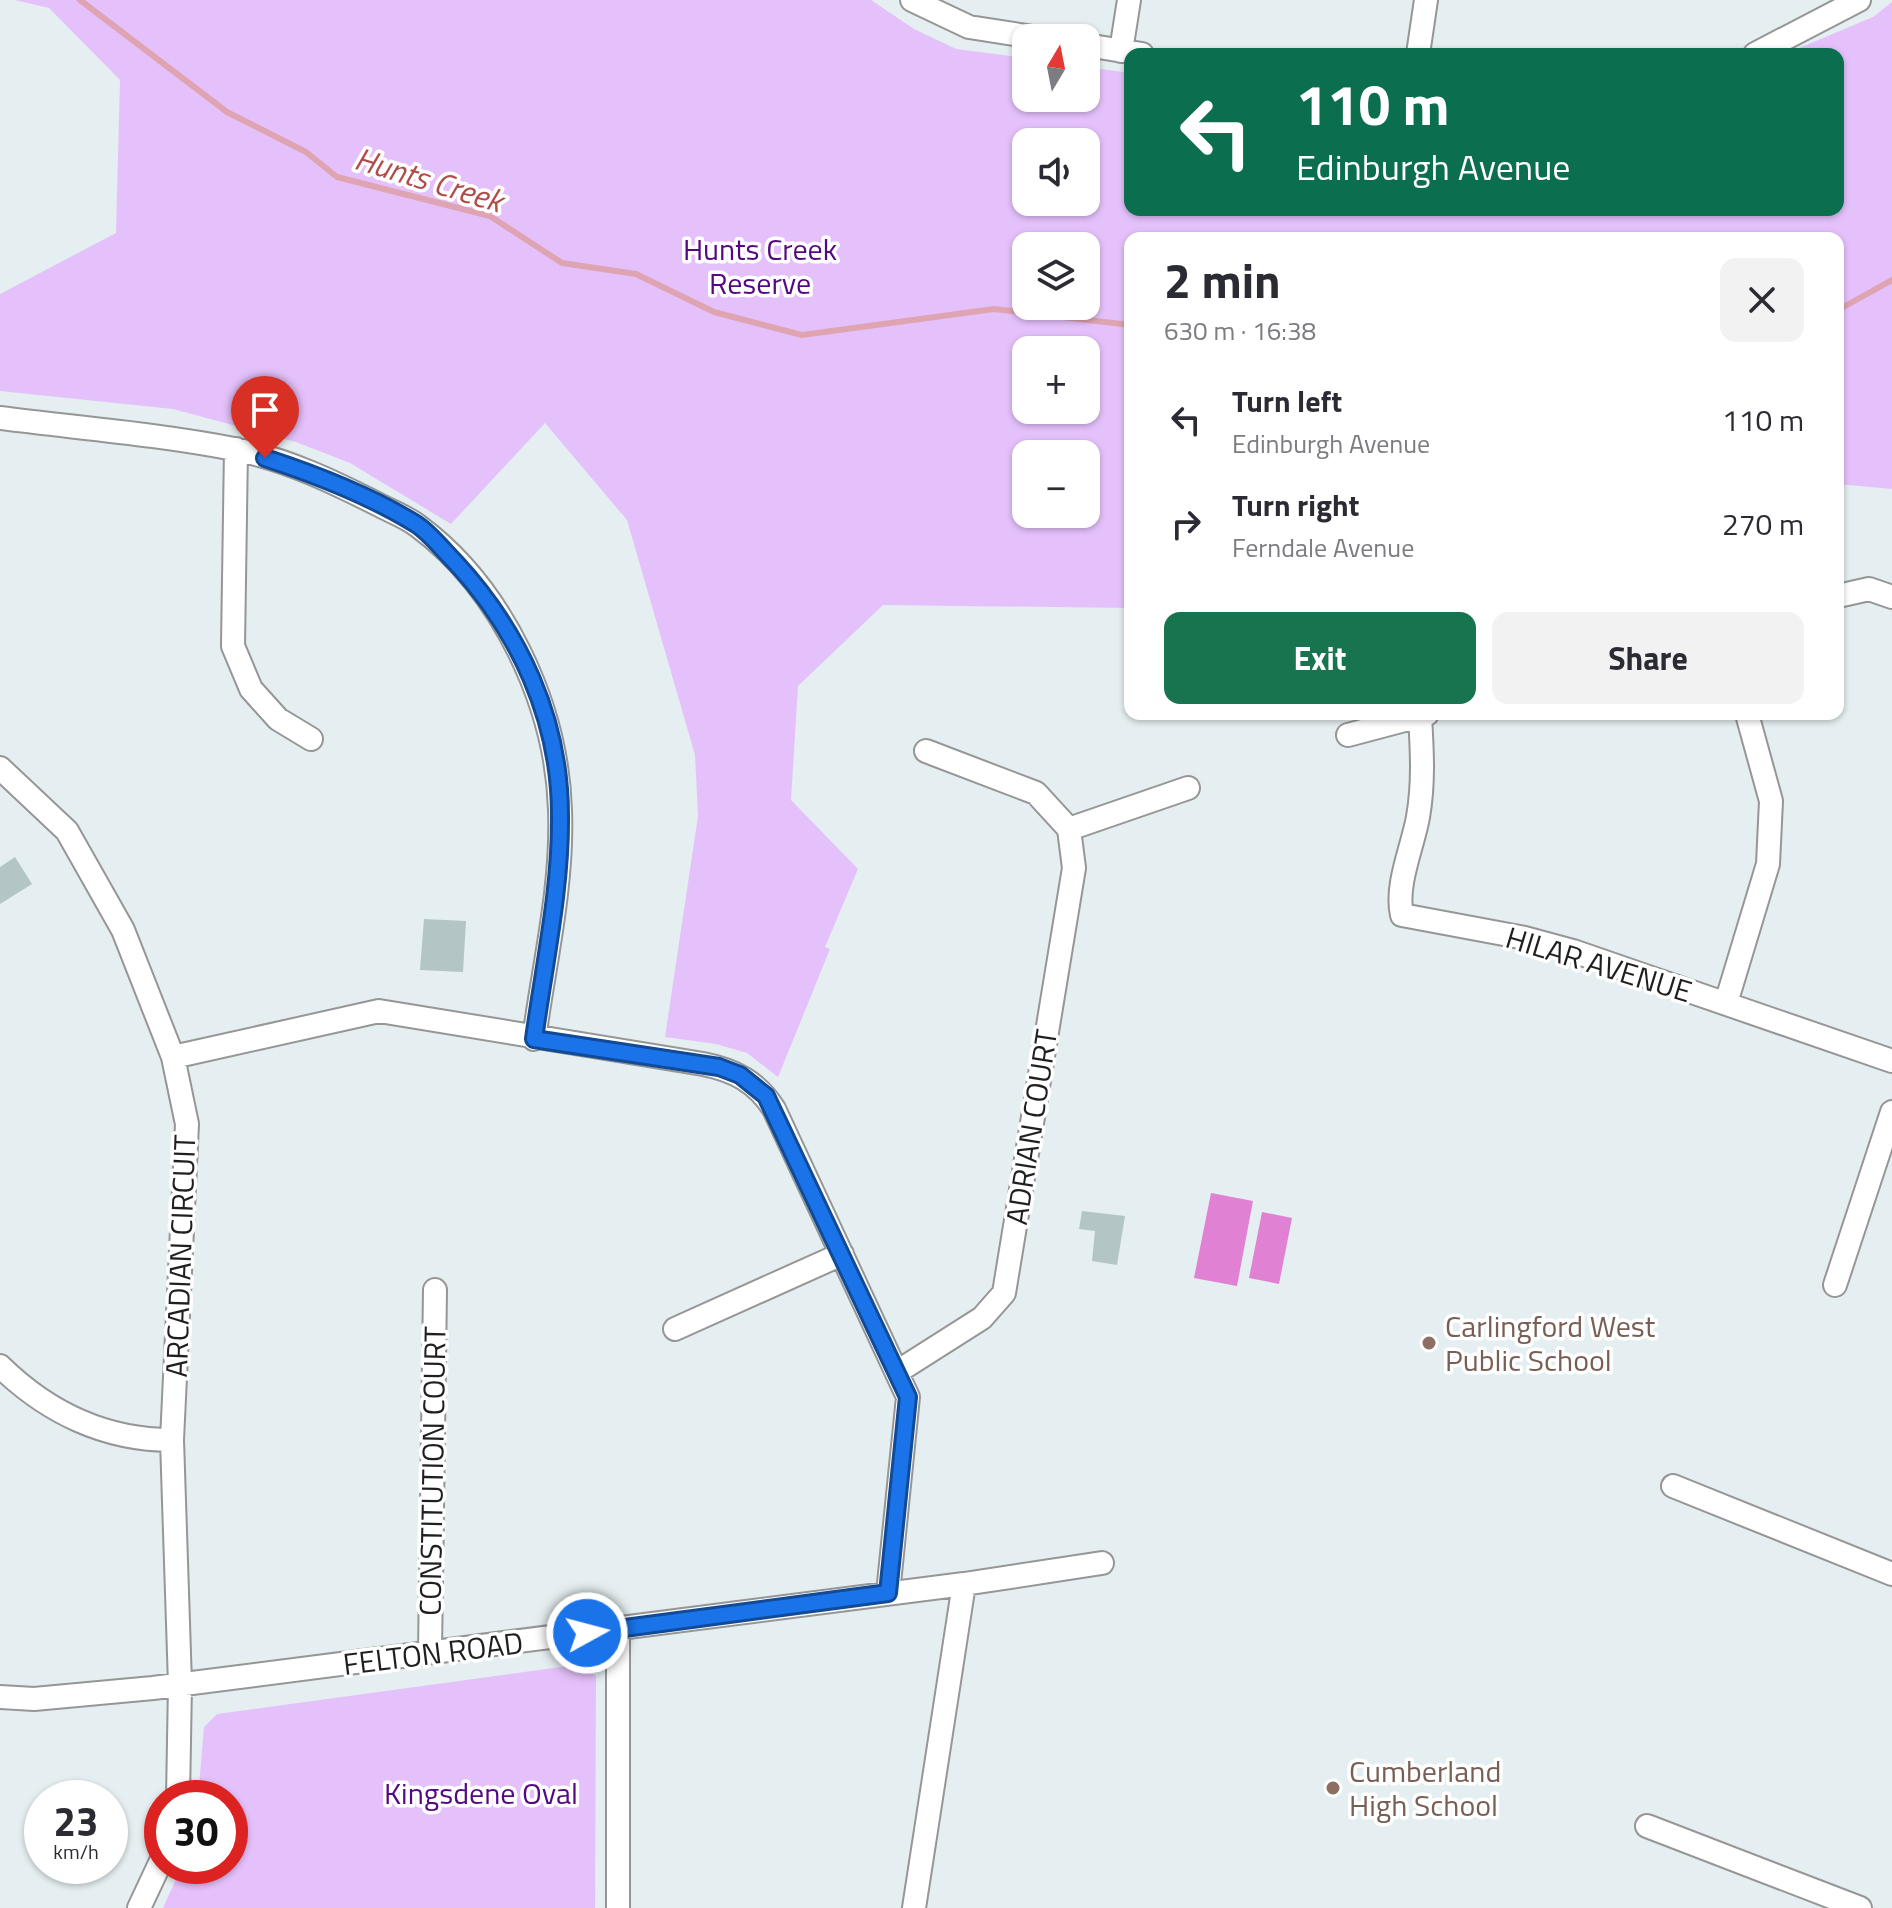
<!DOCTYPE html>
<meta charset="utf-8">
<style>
body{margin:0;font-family:"Titillium Web",sans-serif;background:#f2f2f3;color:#2b2b33;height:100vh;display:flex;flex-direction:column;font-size:30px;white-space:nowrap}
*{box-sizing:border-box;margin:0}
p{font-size:26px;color:#7c7c81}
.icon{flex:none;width:44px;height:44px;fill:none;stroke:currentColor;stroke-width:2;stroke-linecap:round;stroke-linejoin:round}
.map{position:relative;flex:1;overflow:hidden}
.sheet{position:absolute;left:1124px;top:232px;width:720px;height:488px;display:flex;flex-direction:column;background:#fff;border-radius:16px;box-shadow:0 2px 6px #0004}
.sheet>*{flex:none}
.hud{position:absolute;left:1124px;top:48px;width:720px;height:168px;border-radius:16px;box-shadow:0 2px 6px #0004;background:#0b6e4f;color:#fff;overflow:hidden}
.needle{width:52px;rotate:10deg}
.controls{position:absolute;left:1012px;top:24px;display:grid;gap:16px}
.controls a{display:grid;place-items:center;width:88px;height:88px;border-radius:16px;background:#fff;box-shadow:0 2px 6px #0004;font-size:40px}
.speed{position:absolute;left:24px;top:1780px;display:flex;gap:16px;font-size:40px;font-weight:700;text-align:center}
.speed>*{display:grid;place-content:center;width:104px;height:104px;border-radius:50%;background:#fff;box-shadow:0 2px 6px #0004;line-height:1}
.speed small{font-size:20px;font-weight:400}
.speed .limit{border:12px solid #d22;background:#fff;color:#111}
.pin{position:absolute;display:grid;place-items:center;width:68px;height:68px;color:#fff;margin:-82px -34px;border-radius:50% 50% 50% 0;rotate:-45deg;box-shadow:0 0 8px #0007}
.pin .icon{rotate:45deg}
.me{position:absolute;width:88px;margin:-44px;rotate:83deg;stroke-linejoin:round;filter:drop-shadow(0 0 6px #0008)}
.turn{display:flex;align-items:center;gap:28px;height:168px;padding:0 40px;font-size:36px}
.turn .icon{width:104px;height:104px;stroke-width:2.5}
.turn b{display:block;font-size:56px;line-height:68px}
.round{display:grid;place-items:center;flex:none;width:84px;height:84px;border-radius:16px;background:#f2f2f3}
.head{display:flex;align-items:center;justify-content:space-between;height:136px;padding:0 40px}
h1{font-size:48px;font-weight:700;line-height:60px}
.cta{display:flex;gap:16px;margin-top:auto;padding:16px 40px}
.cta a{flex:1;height:92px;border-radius:16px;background:#18744e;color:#fff;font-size:32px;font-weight:700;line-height:92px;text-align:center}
.cta a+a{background:#f2f2f3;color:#2b2b33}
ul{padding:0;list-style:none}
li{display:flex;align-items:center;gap:24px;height:104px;padding:0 40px}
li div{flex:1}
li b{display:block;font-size:30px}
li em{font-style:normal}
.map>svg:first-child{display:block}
</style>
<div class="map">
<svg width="1892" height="1908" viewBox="0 0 1892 1908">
<rect width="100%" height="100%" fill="#e5eef0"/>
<path fill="#e5c1fb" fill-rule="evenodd" d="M15,0H871L914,29L956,49L1026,58V98H1086V67L1130,73V210H1838V54H1785L1873,17L1892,2V489L1838,484V238H1130V608L883,605L798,686L791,800L858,869L825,947L830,949L778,1077L747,1053L716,1044L665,1037L698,816L695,755L627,520L545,423L451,524L350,463L296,442L173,409L0,391V294L116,233L120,80L49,8ZM1026,142H1086V202H1026ZM1026,246H1086V306H1026ZM1026,350H1086V410H1026ZM1026,454H1086V514H1026Z
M583,1664L596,1676L595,1908H163L182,1866H230V1798H198L204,1727L217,1714Z"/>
<path fill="#e181d3" d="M1211,1193L1253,1201L1237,1286L1194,1278Z
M1262,1212L1292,1218L1279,1284L1249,1278Z"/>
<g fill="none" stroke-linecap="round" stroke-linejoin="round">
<path stroke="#dfa4b2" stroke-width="6" d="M80,0L227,112L306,152L337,177L490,216L562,263L636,274L714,312L802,335L994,309L1130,325
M1838,310L1892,280"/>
</g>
<path fill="#b4c5c5" d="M15,857L32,884L0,904V867Z
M424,919L466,921L463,972L420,970Z
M1082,1211L1125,1216L1117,1265L1092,1261L1095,1231L1079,1229Z"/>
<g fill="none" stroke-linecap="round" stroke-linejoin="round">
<g stroke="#969696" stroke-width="26">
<path id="street" d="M912,0L969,27L1039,38
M1086,45L1142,54
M1121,51L1129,0
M1418,54L1426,0
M1755,54L1859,0
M0,418C78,428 157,434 234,449C286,459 334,482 381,506C393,512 408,518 418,526C503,589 557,706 560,810C563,886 544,964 534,1039
M236,449L233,646L251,689L278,719L311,739
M1838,596L1869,589L1892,597
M1420,716C1422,750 1424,783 1418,817C1413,846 1395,885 1402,915L1525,938L1573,951L1892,1061
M1348,735L1427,714
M0,768L67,831L123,930L173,1057L187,1124L172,1440L180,1684L178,1798
M1069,829L1188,788
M1726,1003L1768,864L1771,801L1747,714
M173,1057L379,1011L703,1064C734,1070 757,1082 774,1109L908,1397L888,1593
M1835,1285L1892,1112
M675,1329L842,1254
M0,1366C47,1412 105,1440 172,1440
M897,1372L982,1318L1004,1293L1074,868L1069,829L1036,793L926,751
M1673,1486L1892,1574
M430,1652L435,1290
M0,1697L34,1699L153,1688L964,1584L1102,1563
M1647,1826L1860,1908
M139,1908L162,1859
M618,1908V1629
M914,1908L964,1584"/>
</g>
<use href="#street" stroke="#fff" stroke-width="22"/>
</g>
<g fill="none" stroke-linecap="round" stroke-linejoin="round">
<g stroke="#114b97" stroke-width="20">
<path id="route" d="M265,458C317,475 369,495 416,524C430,533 443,550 455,562C519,631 560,719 560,815C561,889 544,965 534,1039L719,1067L740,1075L766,1096L908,1397L888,1593L587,1633"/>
</g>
<use href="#route" stroke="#1a73e8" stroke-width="14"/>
</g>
<g fill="#8d6e63" stroke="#fff" stroke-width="3">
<circle cx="1429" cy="1343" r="8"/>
<circle cx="1333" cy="1788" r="8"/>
</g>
<g text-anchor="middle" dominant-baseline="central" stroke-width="7" stroke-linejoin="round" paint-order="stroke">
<g font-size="30" fill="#540882" stroke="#fff">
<text x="760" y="249">Hunts Creek<tspan x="760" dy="34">Reserve</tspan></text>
<text x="481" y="1793">Kingsdene Oval</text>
</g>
<g font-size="30" fill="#1f1f1f" stroke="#fff">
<text transform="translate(1599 964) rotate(17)">HILAR AVENUE</text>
<text transform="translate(1031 1127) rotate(-81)">ADRIAN COURT</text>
<text transform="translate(180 1256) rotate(-88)">ARCADIAN CIRCUIT</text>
<text transform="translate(432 1471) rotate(-89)">CONSTITUTION COURT</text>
<text transform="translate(433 1653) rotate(-7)">FELTON ROAD</text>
</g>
<g font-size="30" fill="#785e54" stroke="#fff" text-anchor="start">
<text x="1445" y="1326">Carlingford West<tspan x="1445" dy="34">Public School</tspan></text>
<text x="1349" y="1771">Cumberland<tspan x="1349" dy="34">High School</tspan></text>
</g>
<g font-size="32" font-style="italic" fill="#b24c48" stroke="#fff">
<text transform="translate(429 179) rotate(17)">Hunts Creek</text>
</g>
</g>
</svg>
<div class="controls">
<a><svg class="needle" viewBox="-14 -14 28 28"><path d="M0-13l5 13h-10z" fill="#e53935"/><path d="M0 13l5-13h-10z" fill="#7c7c81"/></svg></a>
<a><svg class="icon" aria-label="sound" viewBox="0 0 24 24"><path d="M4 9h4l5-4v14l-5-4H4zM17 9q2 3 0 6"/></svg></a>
<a><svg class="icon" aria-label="layers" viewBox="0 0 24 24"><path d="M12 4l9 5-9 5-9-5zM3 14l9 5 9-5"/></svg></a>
<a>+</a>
<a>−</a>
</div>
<div class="speed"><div>23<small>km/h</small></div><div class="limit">30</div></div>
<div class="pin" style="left:265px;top:458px;background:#d93025"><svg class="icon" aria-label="arrive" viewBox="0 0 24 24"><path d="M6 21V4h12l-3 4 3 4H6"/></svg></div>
<svg class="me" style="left:587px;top:1633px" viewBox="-20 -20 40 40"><circle r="17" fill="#1a73e8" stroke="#fff" stroke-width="3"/><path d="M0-11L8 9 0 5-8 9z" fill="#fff"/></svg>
<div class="hud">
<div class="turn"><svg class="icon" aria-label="left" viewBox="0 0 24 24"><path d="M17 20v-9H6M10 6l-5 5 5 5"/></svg><div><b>110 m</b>Edinburgh Avenue</div></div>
</div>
<section class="sheet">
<div class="head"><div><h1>2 min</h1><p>630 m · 16:38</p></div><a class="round"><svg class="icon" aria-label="close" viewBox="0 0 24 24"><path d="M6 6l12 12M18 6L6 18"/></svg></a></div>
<ul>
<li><svg class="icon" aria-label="left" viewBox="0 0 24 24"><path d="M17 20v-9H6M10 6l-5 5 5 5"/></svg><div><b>Turn left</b><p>Edinburgh Avenue</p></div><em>110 m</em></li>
<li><svg class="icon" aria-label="right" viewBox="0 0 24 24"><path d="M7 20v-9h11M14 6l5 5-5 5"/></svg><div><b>Turn right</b><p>Ferndale Avenue</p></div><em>270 m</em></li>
</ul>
<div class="cta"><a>Exit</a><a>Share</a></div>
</section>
</div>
